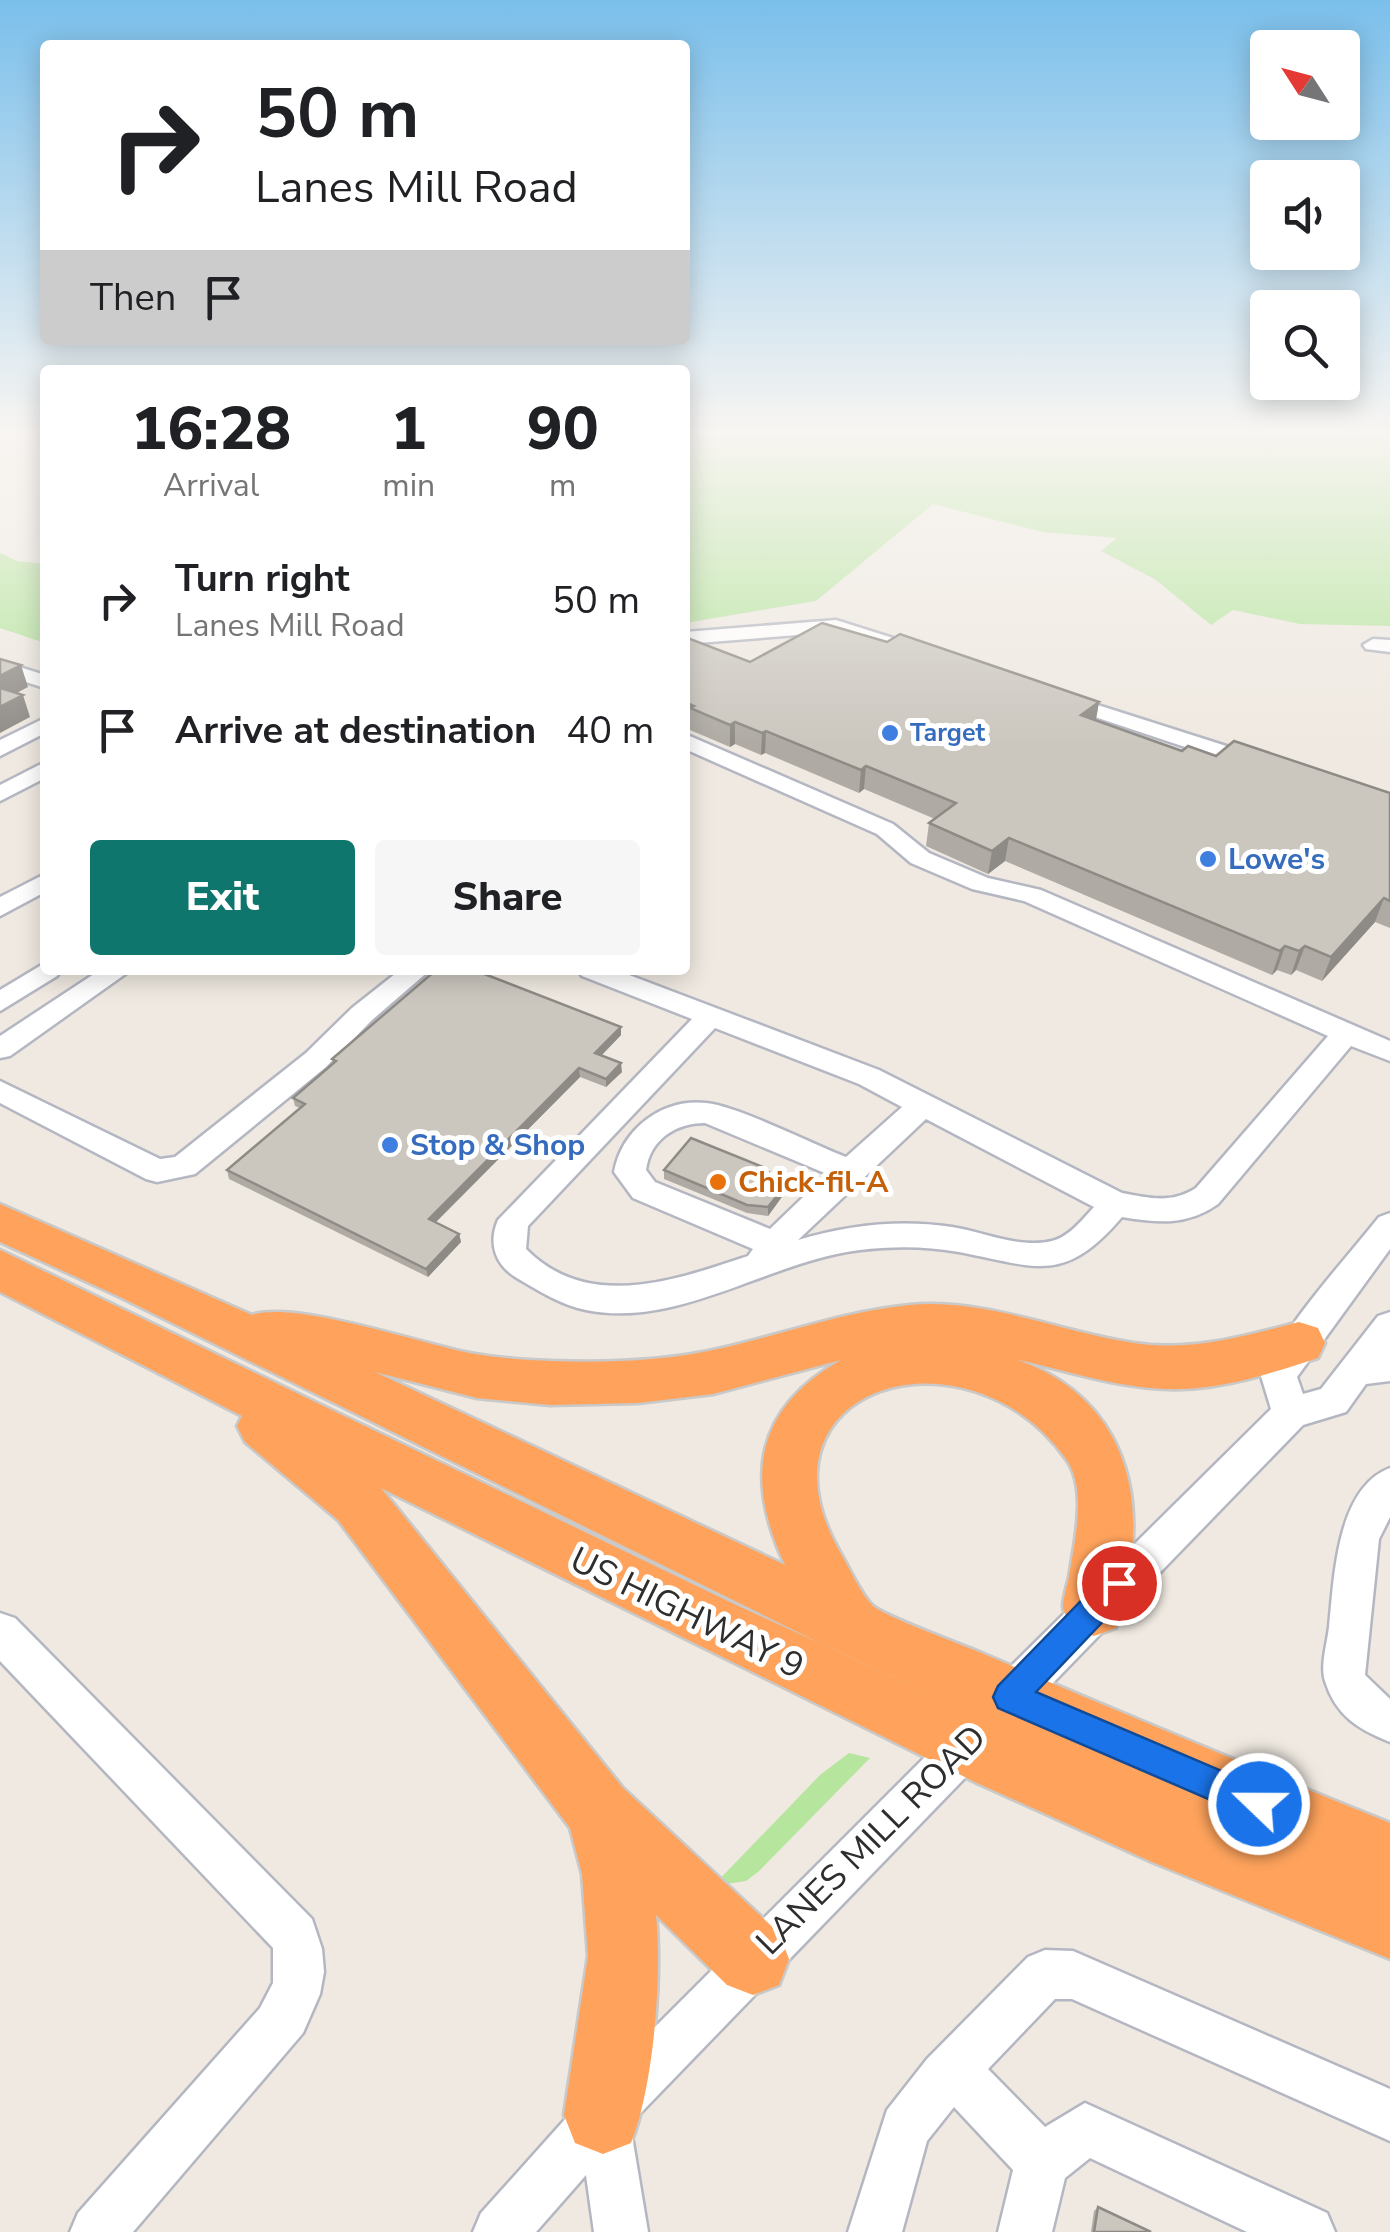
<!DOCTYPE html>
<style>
body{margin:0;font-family:"Nunito Sans",sans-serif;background:#f6f6f6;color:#202124;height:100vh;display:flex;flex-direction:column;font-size:38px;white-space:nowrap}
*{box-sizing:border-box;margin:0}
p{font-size:32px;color:#757577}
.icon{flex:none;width:55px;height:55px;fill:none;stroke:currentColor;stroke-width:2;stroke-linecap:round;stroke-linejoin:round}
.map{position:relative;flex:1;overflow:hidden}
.side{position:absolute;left:40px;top:365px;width:650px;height:610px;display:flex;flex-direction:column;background:#fff;border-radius:10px;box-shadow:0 5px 25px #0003}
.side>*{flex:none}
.top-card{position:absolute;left:40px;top:40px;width:650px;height:305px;border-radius:10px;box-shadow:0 5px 25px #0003;background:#fff;color:#202124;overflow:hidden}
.needle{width:65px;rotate:306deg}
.controls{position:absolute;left:1250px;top:30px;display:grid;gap:20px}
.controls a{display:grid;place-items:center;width:110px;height:110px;border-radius:10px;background:#fff;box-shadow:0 5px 25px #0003;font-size:50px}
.pin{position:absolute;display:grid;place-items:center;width:85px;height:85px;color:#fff;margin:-42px;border:5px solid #fff;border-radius:50%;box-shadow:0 2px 10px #0007}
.me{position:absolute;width:110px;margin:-55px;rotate:292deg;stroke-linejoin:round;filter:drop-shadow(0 0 8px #0008)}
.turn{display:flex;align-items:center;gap:35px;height:210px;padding:0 50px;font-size:45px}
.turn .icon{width:130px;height:130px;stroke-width:2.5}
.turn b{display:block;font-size:70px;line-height:85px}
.then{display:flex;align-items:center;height:95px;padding:0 50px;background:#0003;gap:20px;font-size:38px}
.eta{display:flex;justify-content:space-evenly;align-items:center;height:170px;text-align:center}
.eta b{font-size:60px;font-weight:800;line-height:70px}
.button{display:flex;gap:20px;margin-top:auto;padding:20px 50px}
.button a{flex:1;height:115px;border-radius:10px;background:#0f766e;color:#fff;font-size:40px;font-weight:800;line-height:115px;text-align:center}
.button a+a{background:#f6f6f6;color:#202124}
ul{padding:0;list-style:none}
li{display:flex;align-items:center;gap:30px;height:130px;padding:0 50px}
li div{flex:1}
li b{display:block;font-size:38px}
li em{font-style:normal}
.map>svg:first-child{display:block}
</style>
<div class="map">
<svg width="1390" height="2232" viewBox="0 0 1390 2232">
<rect width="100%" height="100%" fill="#efe9e1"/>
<path fill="#b6e59e" d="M685,433H1390V626L1300,624L1233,610L1211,625L1156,580L1101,551L1117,538L1043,532L933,504L816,601L685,623Z
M0,553L17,561L45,564V643L0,628Z
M849,1753L870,1758L758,1872L746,1881L713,1886L820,1775Z"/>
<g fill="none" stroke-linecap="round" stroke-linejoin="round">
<g stroke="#b4b7c1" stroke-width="5">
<path id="minor" d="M836,620L934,651L937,655L927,661L835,632L685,644V632Z
M1373,639L1390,640V652L1366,649L1363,645Z
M0,661L45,675V688L0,674Z
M1060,693L1267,759L1270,764L1267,769H1251L1053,703L1050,699Z
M45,718V733L0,756V740Z
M685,734L893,824L929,853L988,878L1041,890L1390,1041V1061L1351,1046L1218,1204C1187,1226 1158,1223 1122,1217C1064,1285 1037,1267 959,1252C926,1246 892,1246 860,1250C769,1261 679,1329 586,1310C561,1305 539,1291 517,1278C495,1265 488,1243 498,1220L692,1019L582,976L578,970H616L879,1070L1122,1193C1150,1198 1171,1204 1196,1188L1328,1036L1024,901L972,889L911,863L877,834L685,749ZM715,1028L859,1084L902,1107L846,1157C812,1144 738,1106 706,1103C662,1098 622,1129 614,1172L633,1198L753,1249L748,1256C676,1280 588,1312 526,1249L528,1226ZM926,1119L1094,1207C1083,1219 1069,1237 1052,1241C1020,1249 984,1232 952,1227C900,1219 848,1225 798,1240ZM705,1123L827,1174L770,1229L655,1182L646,1170C650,1140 675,1123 705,1123Z
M45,762V778L0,801V785Z
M45,874V892L0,916V897Z
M45,963V970H61L57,976L0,1011V990Z
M100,970H131L10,1056L0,1058V1036Z
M400,970H430L372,1020L326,1067L195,1174L157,1182L146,1179L0,1103V1081L160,1159L175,1157L306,1053L352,1008Z
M1390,1213V1249L1297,1377L1303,1394L1321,1389L1378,1316L1390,1312V1381L1366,1384L1346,1412L1303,1425L1018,1719L1003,1725L988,1719L982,1704L988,1689L1271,1409L1261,1376C1291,1318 1338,1268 1379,1217Z
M1390,1468V1517L1379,1539L1365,1675L1390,1699V1742C1358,1729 1336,1716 1325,1681C1320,1666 1327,1644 1329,1627C1334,1580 1336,1488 1390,1468Z
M0,1613L15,1618L312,1919L322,1949L324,1972L320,1994L303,2033L133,2232H70L78,2213L260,2008L273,1983V1948L0,1661Z
M973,1717L988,1724L995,1739L988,1754L630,2124L648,2232H594L586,2175L536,2232H473L481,2213L585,2097L958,1724Z
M1045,1950L1073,1951L1390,2089V2141L1072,1999H1055L988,2069L1045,2127L1085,2103L1327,2213L1335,2232H1247L1090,2158L1065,2178L1052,2232H998L1013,2170L954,2107L927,2141L902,2232H848L887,2110L927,2059L1028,1957Z"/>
</g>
<g stroke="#c9c9c9" stroke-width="5">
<path id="highway" d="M0,1204L252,1315C296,1300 424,1345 475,1354C499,1358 526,1360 551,1361C605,1363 665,1361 718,1349C781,1335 845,1311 910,1305C985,1298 1061,1332 1134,1343C1191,1352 1245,1336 1299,1322L1318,1328L1325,1343L1318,1358C1275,1372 1227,1388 1182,1389C1126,1391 1069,1371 1015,1359C1108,1391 1143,1468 1131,1561C1128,1585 1125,1606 1116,1628L1094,1636L1072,1628C1070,1622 1064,1614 1063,1607C1063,1598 1067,1586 1069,1577C1074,1544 1088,1489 1066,1459C966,1319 744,1387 841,1554C850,1569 860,1593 873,1606C886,1617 963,1645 984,1654C1119,1712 1254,1768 1390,1823V1959L1152,1862L977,1783L381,1488L623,1788L779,1933L789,1959L779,1985L753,1995L727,1985L656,1915C662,1977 654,2085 631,2143L603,2154L575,2143L564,2115L588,1956L582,1874L570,1828L338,1520L245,1442L237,1426L242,1416L0,1292V1250L734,1604L1061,1753L830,1648L118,1296L0,1242ZM841,1360C754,1409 745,1479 785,1565L375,1372L477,1398L550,1405L638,1403L713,1394Z"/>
</g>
<use href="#minor" fill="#fff" fill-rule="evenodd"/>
<use href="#highway" fill="#ffa35c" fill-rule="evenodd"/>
</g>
<path fill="#afaba4" d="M685,637L750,662L1099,702L1096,720L1182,751L1216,756L1390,793V928L1375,922L1322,981L1296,970L1291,975L1277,970L1272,975L1005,861L988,874L926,846L929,823L935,819L864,789L859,793L765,753L761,755L735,744L730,747L690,730V725L685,723Z
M621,1035L601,1056L622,1072L606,1087L580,1077L435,1223L459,1234L461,1242L428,1277L229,1179L227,1170L300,1108L295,1106L293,1098L333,1064L332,1059Z
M664,1170L785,1186L784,1194L768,1216L747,1213L664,1179Z
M1098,2207L1151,2232H1091L1094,2211Z"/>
<path fill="#8e8b86" d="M21,665L28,687L0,702V676Z
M23,695L30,717L0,733V707Z
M1099,702L1095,724L1081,715Z
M735,722V744L730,747V725Z
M766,731L765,753L761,755L762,733Z
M866,766L864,789L859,793L861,770Z
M1009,838L1005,861L988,874L992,851Z
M1384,898L1375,922L1322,981L1331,957Z
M1285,946L1277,970L1272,975L1280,951Z
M1305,946L1296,970L1291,975L1299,951Z
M621,1027V1035L596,1061L595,1053Z
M621,1063L622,1072L606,1087V1079Z
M579,1068L580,1077L430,1228L429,1219Z
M785,1186L784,1194L768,1216V1207Z
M459,1234L461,1242L428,1277L426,1269Z"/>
<path fill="#cbc7bf" stroke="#8e8b86" stroke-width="2.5" d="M822,623L887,642L900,634L1099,702L1081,715L1182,751L1188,746L1216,756L1234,741L1390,793V901L1384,898L1331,957L1305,946L1299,951L1285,946L1280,951L1009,838L992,851L929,823L956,803L866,766L861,770L766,731L762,733L735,722L730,725L690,708L694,706L685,702V637L750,662Z
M0,659L21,665L0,676Z
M0,688L23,695L0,707Z
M436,970H474L621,1027L595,1053L621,1063L606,1079L579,1068L429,1219L459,1234L426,1269L227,1170L305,1104L293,1098L336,1061L332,1059Z
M691,1138L763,1167L785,1186L768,1207L747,1205L664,1170Z
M1098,2207L1151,2232H1094Z"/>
<linearGradient id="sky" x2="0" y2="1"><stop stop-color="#7abfeb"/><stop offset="0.58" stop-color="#f8f5f2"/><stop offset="1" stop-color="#f8f5f2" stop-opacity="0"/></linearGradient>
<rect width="1390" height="745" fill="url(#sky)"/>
<path fill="#1a73e8" stroke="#114b97" stroke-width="2.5" d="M1119,1569L1130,1573L1135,1583L1130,1593L1036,1692L1271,1792L1276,1804L1271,1816L1259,1821L998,1708L993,1697L998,1686L1108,1573Z"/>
<g fill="#3f7fe0" stroke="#fff" stroke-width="4">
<circle cx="890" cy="733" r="10"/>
<circle cx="1208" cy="859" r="10"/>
<circle cx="390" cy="1145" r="10"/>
</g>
<circle fill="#e8710a" stroke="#fff" stroke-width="4" cx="718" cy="1182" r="10"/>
<g text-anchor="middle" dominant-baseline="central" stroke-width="10" stroke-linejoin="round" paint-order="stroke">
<g font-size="25" font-weight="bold" fill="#366cbe" stroke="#fff" text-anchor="start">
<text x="910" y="733">Target</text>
</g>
<g font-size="30" font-weight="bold" fill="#366cbe" stroke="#fff" text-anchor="start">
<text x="1228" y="859">Lowe's</text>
<text x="410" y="1145">Stop &amp; Shop</text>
</g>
<g font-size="30" font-weight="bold" fill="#c56008" stroke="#fff" text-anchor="start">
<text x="738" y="1182">Chick-fil-A</text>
</g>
<g font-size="35" fill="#2e2e2e" stroke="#fff">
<text transform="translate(687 1613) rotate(26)">US HIGHWAY 9</text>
<text transform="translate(871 1840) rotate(-45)">LANES MILL ROAD</text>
</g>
</g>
</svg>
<div class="controls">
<a><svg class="needle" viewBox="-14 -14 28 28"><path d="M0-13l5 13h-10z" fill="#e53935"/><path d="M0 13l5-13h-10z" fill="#757577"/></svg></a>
<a><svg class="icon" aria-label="sound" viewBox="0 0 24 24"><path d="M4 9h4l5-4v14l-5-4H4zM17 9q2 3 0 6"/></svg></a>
<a><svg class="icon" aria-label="search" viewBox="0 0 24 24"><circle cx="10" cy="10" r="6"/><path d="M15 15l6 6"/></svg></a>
</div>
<div class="pin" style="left:1119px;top:1583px;background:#d93025"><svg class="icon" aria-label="arrive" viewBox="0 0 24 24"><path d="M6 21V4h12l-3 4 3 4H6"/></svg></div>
<svg class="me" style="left:1259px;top:1804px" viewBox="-20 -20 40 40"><circle r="17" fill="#1a73e8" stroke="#fff" stroke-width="3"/><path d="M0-11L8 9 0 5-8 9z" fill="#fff"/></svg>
<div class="top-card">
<div class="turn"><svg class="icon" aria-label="right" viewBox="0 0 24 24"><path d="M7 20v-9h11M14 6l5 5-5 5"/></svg><div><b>50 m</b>Lanes Mill Road</div></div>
<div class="then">Then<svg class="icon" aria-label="arrive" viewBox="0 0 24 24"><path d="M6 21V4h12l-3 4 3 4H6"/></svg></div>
</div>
<section class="side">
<div class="eta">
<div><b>16:28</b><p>Arrival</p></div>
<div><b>1</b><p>min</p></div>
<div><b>90</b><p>m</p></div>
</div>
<ul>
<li><svg class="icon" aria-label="right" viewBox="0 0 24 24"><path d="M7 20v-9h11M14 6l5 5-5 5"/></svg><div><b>Turn right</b><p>Lanes Mill Road</p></div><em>50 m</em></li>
<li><svg class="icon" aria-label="arrive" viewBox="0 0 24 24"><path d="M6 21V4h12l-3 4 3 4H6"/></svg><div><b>Arrive at destination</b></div><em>40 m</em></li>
</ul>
<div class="button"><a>Exit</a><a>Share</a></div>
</section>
</div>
